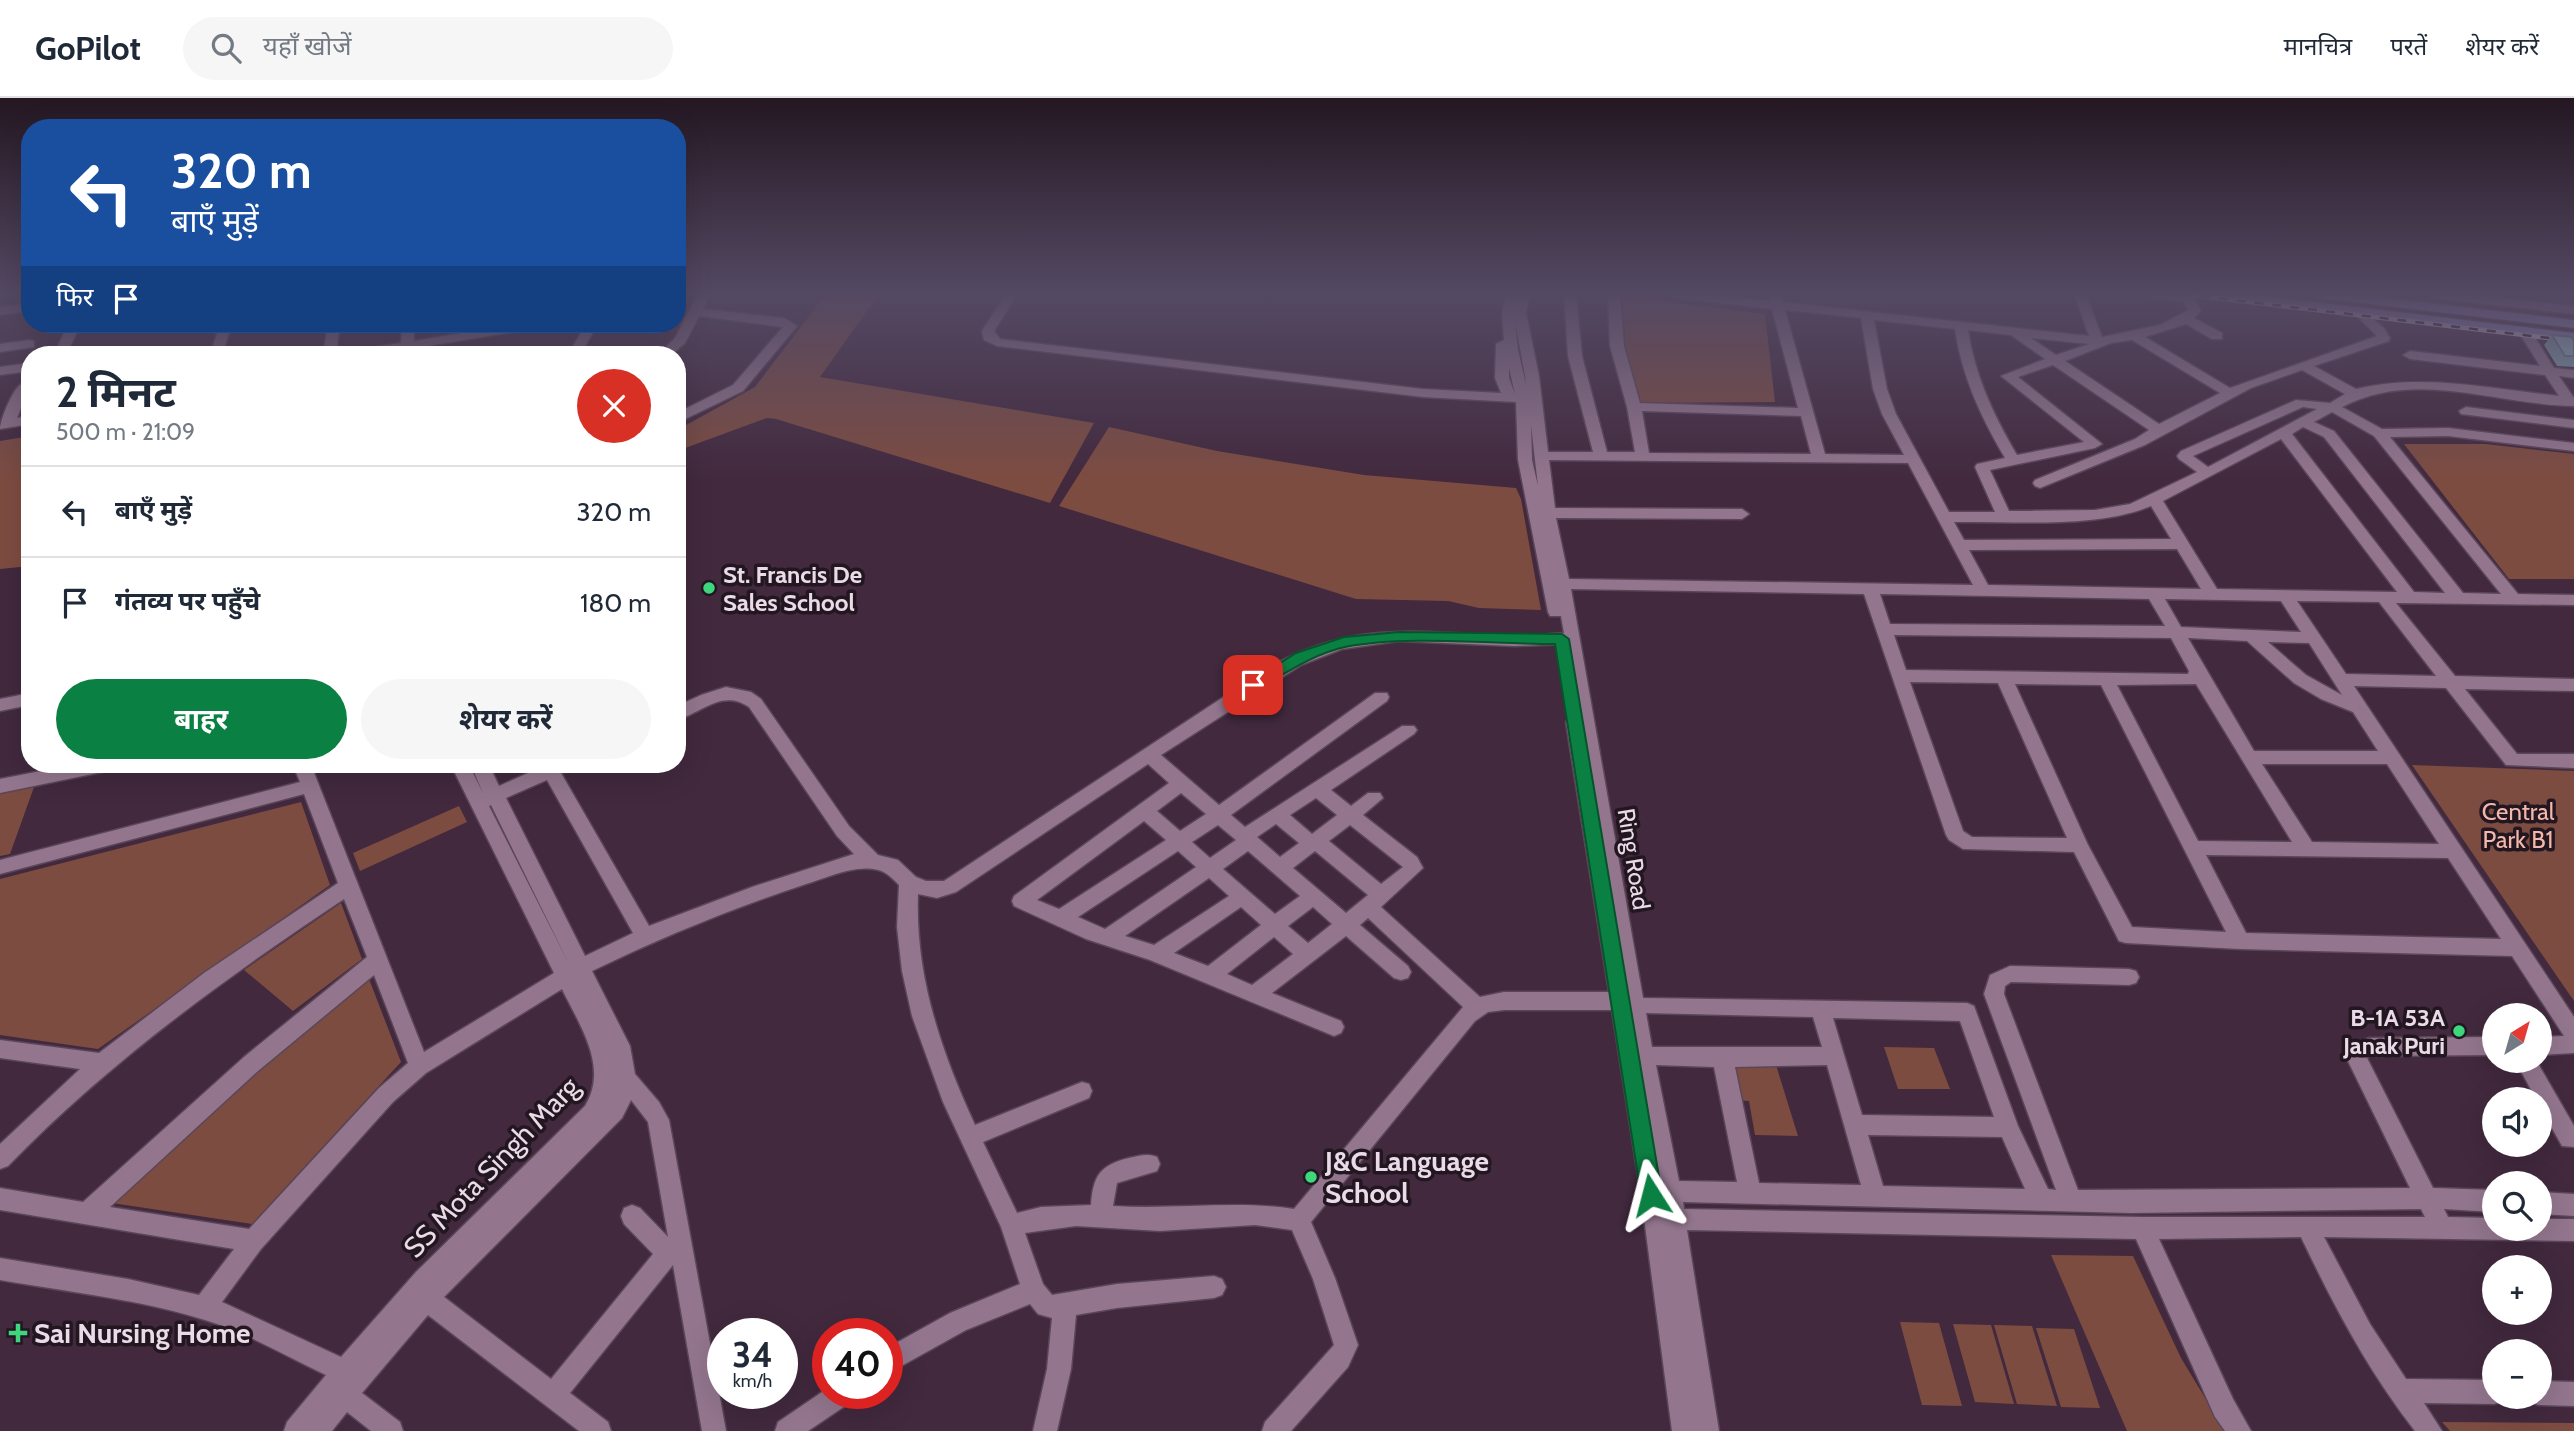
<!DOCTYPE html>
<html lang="hi">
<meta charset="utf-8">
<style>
body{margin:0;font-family:Cabin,"Noto Sans Devanagari",sans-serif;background:#f6f6f7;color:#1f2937;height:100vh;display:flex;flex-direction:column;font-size:26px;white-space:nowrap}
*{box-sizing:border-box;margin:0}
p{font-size:23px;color:#747a83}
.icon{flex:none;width:38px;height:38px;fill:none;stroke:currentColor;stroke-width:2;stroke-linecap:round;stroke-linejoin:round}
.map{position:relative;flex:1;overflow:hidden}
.sheet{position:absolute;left:21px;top:248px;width:665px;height:427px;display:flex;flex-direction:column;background:#fff;border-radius:28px;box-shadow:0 7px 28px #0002}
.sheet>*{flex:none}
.banner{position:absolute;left:21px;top:21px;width:665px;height:214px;border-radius:28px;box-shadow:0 7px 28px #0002;background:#1a4fa0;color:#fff;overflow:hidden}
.needle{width:46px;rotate:37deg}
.tools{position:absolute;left:2482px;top:905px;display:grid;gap:14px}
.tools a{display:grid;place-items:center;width:70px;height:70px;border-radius:50%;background:#fff;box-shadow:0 7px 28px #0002;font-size:35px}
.speed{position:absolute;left:707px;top:1220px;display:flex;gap:14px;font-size:35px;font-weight:700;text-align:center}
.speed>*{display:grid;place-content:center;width:91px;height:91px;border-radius:50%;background:#fff;box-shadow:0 7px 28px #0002;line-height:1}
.speed small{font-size:18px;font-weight:400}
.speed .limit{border:10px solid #d22;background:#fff;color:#111}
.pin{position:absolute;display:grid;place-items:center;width:60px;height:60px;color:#fff;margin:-30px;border-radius:14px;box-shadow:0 4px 10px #0006}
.me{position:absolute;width:77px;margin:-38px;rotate:351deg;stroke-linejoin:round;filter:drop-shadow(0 0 5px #0008)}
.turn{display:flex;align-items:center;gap:24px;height:147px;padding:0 35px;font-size:32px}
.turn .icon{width:91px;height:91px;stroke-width:2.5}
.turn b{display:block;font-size:49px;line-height:60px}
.then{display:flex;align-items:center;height:66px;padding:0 35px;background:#0003;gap:14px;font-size:26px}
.round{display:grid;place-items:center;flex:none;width:74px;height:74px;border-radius:37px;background:#f6f6f7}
.head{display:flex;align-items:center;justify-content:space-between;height:119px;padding:0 35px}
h1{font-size:42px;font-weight:700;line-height:52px}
.action{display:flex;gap:14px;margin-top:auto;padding:14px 35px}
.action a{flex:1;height:80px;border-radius:42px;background:#0b8043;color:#fff;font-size:28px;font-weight:700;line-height:80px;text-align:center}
.action a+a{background:#f6f6f7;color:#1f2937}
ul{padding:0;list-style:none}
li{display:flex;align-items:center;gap:21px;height:91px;padding:0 35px;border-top:2px solid #e0e1e3}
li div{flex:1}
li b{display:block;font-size:26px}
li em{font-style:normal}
header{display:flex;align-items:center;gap:42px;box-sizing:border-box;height:98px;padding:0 35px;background:#fff;border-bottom:2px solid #e0e1e3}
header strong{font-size:33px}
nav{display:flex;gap:38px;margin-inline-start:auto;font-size:24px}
.search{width:490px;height:63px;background:#f6f6f7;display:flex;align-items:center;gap:18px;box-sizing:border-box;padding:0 24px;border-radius:38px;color:#747a83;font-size:26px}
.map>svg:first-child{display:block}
</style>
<header>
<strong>GoPilot</strong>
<div class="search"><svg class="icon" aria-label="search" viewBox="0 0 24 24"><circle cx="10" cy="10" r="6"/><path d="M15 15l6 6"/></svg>यहाँ खोजें</div>
<nav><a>मानचित्र</a><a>परतें</a><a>शेयर करें</a></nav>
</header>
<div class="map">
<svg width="2574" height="1333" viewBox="0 0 2574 1333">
<rect width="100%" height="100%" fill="#42293e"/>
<path fill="#7d4c41" d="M826,196H879L820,279L1094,325L1050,405L776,321L767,320L677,353V332L755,289Z
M1622,198L1765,216L1775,304L1639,305L1625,250Z
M1109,329L1217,353L1364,377L1516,390L1521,401L1541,512L1479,510L1448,503L1356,501L1059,408Z
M30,338V468L0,471V343Z
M2404,346H2485L2574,356V481H2509Z
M2412,667L2574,673V903Z
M34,689L10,756L0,758V695Z
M301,704L330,787L98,951L0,937V781Z
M459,708L467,724L360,773L353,755Z
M341,805L362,861L293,913L244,872Z
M369,881L401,964L252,1126L112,1105L199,1020Z
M1884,949L1934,950L1950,991H1898Z
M1776,967L1798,1038L1755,1037L1749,1003L1733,1002L1726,969Z
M2051,1157L2133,1158L2181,1260L2225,1333H2127Z
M1900,1224L1939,1225L1962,1308L1922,1307Z
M1953,1226L1991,1227L2014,1306L1975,1304Z
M1994,1227L2032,1228L2057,1308L2017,1306Z
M2036,1230L2074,1231L2100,1310L2061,1309Z
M2442,1324L2574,1325V1333H2450Z"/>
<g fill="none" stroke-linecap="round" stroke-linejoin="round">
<g stroke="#5b4658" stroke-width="3">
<path id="minor" d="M698,196H710L703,211L784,220L797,228L743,293L677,325V315L733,287L783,229L699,218L685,245L671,257H658L675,240Z
M1006,196H1018L994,233L1000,241L1423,291L1501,295L1495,280L1496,246L1504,242L1502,214L1506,197L1530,196L1526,215L1539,278L1548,354H1593L1568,258L1564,196H1576L1582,258L1607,354H1635L1627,309L1610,248L1608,196H1620L1624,248L1640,305L1798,310L1772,211L1676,200L1670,196H1709L1770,203V196H1780L1783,204L2089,238L2074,196H2086L2102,239L2160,227L2188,212L2184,204L2153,200L2147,196L2189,197L2193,198L2201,213L2194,220L2222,235V241H2212L2186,226L2145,239L2230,290L2377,238L2352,213L2358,209L2384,230L2390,240L2389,243L2314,268L2356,291C2425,275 2490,291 2559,298L2545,277L2410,261L2403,257L2410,253L2540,268L2518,233L2524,229L2529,230L2554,270L2574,272V280L2559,278L2574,300V308C2496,307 2416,270 2342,309L2382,331L2448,330L2574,345V353L2448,338L2390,339L2518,496L2574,497V507L2396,505L2455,578L2574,581V593L2465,591L2517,656H2574V670L2506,667L2446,590L2354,588L2574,919V955L2539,957V939L2564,938L2512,858L2240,851L2126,845L2119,843L2074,754L1963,751L1949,742L1946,737L1864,496L1571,491L1643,900L1967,905L1974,908L2018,1028L2048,1091L2056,1092L1984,896L1990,877L2010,868L2129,871L2136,873L2139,879L2136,885L2129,887L2011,884L2005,888L2004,896L2078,1092L2410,1090L2347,961L2350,947L2369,940L2494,939V957L2369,958L2367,960L2433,1090L2494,1092V1114L2444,1111L2448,1119L2494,1120V1130H2539V1121H2574V1143L2324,1139L2370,1226L2406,1281L2494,1282V1298H2504L2503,1303L2494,1306L2424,1305L2442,1333H2415C2368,1273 2334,1208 2301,1139L2159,1141L2233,1301L2251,1333H2225L2215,1319L2136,1141L1687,1132L1719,1333H1672L1641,1097L1612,912H1504L1488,914L1475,923L1311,1124L1335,1180L1358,1247L1348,1269L1291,1333H1262L1265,1324L1334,1247L1313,1181L1292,1132L1255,1127L1160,1133L1076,1128L1025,1135L1043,1186L1052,1197L1117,1186L1214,1178L1222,1181L1226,1189L1222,1197L1214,1200L1117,1210L1076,1217L1071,1271L1057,1333H1033L1047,1271L1052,1220L1038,1216L1030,1206L966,1232L887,1276V1250L950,1215L1020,1186L1001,1129L943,1004L912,918L902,873L897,829L899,787C891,779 885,772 873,771C850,768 827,780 806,786C733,810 662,839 592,873L630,948L635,976L659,1004L669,1022L726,1333H702L673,1167L570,1295L608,1324L611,1333H579L428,1217L362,1295L400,1324L403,1333H371L347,1314L332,1333H284L287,1324L326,1277C286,1258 247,1235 205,1222C138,1201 68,1194 0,1182V1160L128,1181L199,1197L234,1151L0,1112V1090L83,1104L244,959L367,859L344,801C224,881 109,964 8,1068L0,1071V1046L80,971L0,960V942L99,955L204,875L338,785L304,696L0,776V762L300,684L293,667H311L424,954L554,875L451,667H469L483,695L471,667H489L499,688L546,667H572L569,672L561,675L649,828L752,789L854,756L837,738L749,609C722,591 703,614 677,622V608L701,597L726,589L751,594L761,601L849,728L878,757L898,762L916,779L926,783H944L1263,573C1373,508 1449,546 1564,535L1561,518H1550L1548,514L1518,362L1516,304L1423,299L997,248L984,242L982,233ZM1785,212L1861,220L1873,291L1882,316L1904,357L1825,356ZM1874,222L1955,231C1962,279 1981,319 2005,360L1977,366L1975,369L1995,414H1949L1896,316L1887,291ZM1515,223L1525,278L1526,286L1518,252ZM1968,232L2011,237L2045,261L2001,278L2084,344L2017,357C1994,318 1975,278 1968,232ZM2031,240L2089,246L2056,257ZM2132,242L2220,295L2159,326L2065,263L2111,245ZM2053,267L2149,332L2135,341L2035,382L2033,385L2035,388L2040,390L2145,347L2251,290L2302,272L2345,296L2330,305L2296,302L2181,353L2177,358L2179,361L2197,374L2130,406L2095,412L2009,413L1990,372L2095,350L2102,346L2018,279ZM1509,270L1515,296L1509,280ZM2303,309L2317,311L2208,369L2193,358ZM1642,313L1801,318L1811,356L1649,355ZM2332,314L2374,338L2501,496L2463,495L2334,333L2314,324ZM1531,327L1538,388L1532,362ZM2303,329L2324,339L2445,495L2414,494L2292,336ZM2281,341L2397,494L2217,491L2163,403ZM1549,362L1908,365L1973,487L1569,481L1556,420L1742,421L1749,416L1742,411L1555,410ZM2151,408L2171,441L1964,442L1954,424C2014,423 2096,431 2151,408ZM2177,451L2201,491L1988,487L1969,452ZM1880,496L2149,501L2165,528L1890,526ZM2165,501L2281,503L2301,534L2181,529ZM2297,503L2379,504L2436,578L2346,576ZM1894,537L2171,540L2189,573L2188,576L1906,572ZM2188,540L2247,543L2294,585L2321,601L2353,614L2378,653H2254ZM1399,543L1515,548L1566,546L1578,619L1569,620L1566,624L1609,894H1504L1480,899L1381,809L1423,770L1417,759L1363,717L1383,700L1380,695H1368L1351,708L1331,692L1414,636L1417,632L1414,628H1402L1245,729L1231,717L1387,603L1389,599L1387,595H1375L1219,707L1161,657L1301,567L1342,551ZM2268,544L2309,545L2342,597L2306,577ZM1910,584L1998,585L2067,740L1972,739L1963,733ZM2015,586L2101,587L2226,834L2132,829L2088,747ZM2196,586L2292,744L2198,743L2117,587ZM1148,666L1169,685L1014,798L1012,803L1014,808L1086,841L1150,862L1334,938L1341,935L1344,929L1341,923L1272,895L1346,838L1394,880L1401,882L1408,880L1411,874L1408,868L1360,827L1368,820L1463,909L1294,1111C1234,1102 1174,1112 1113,1108L1117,1085L1157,1073L1160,1066L1157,1059C1147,1055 1139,1058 1129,1060C1100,1067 1093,1078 1091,1107L1041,1109L1017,1115L983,1044L1089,1000L1092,993L1089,986L1082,984L975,1027C941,953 915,878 918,796L937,800L956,794ZM2262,666H2387L2439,746L2312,744ZM547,682L633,835L585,858L506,700ZM1181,695L1206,716L1180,733L1157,713ZM1316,700L1337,717L1312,736L1290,717ZM491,707L569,866L489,708ZM1144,723L1166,742L1059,811L1037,802ZM1276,726L1299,745L1280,759L1257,739ZM1218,727L1236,742L1210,760L1192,744ZM1350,727L1403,769L1381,786L1329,743ZM1178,753L1196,769L1105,831L1078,819ZM1248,753L1300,798L1275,816L1223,771ZM1315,753L1368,797L1346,815L1293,770ZM2206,757L2448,760L2501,841L2246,835ZM1209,780L1229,798L1154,847L1125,838ZM1241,809L1261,827L1208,868L1174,855ZM1313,809L1332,826L1308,845L1288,828ZM1274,839L1293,856L1252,887L1227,876ZM374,877L408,965L379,990L249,1131L110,1109L258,973ZM562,891C580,928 609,969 585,1008L416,1174L341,1259L222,1204L261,1151L393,1004L426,975ZM1646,915L1813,919L1822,949H1652ZM1833,920L1960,923L1994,1019L1862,1017ZM1656,967L1714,969L1737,1084L1679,1083ZM1827,967L1861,1087L1759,1085L1735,969ZM631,1002L648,1024L668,1139L640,1110L632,1107L624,1110L621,1118L624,1126L653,1156L551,1281L444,1199L622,1020ZM1868,1037L2002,1039L2025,1091L1883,1088ZM1683,1104L2131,1115L2421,1111L2425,1119H2143L1684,1111Z
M2427,196H2466L2574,208V216L2433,200Z
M30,205V213L0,217V209Z
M68,226H109L103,230L77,234L66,257H31L32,254L57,250Z
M220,226H232L222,257H210Z
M328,226H340L336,257H323Z
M402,226H414V243L516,226H544L538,230L373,257H344L351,253L401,245Z
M586,226H598L580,257H568Z
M29,242L34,243V249L0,254V246Z
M30,265V273L0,277V269Z
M22,286L29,290L17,320L30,318V326L0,331C0,323 13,289 22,286Z
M2466,309L2574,322V330L2461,316L2459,313Z
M30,595V607L0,613V601Z
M71,667H111L108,672L102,674L0,695V681Z
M2515,962H2536L2574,1028V1049L2562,1048L2539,1007V1001H2536Z
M2539,1094L2574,1096V1118L2539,1116Z
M2539,1283L2574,1284V1308L2539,1307L2530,1304L2528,1298H2539Z
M828,1290V1295H854L851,1304L808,1333H775L778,1324Z"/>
</g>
<g stroke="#5b4658" stroke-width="3">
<path id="major" d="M2209,196H2246L2574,235V243L2215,200Z
M2314,196H2351L2574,222V230L2320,200Z"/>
</g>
<use href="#minor" fill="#93768e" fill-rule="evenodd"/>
<use href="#major" fill="#9191c6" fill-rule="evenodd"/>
<g stroke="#d4c3d1" stroke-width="4.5">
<path id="rail" d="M2183,196L2574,243"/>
</g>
<use href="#rail" stroke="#221720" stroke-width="2.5" stroke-dasharray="9" stroke-linecap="butt"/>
</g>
<path fill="#84abb4" d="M2552,237L2574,243V269L2557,268L2544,247Z"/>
<path fill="#99c7d1" stroke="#6b8b92" stroke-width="2" d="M2552,237L2572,239L2574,243V258H2565Z"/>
<linearGradient id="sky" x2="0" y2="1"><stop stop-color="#241722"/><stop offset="0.51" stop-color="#544963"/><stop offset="1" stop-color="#544963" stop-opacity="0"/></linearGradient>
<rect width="2574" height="383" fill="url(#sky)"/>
<path fill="#0b8043" stroke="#07532c" stroke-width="2" d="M1399,534L1562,536L1569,541L1662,1097L1659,1104L1651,1107L1644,1104L1641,1097L1555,546C1492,546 1406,537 1345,549C1313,556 1286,575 1258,591L1253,593L1245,587L1296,555L1344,539Z"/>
<g fill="#3fd77d" stroke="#221720" stroke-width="2.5">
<circle cx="709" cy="490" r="7"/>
<circle cx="2459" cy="933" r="7"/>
<circle cx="1311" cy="1079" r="7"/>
<path d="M14.5 1224.5h7v7h7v7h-7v7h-7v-7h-7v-7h7z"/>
</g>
<g text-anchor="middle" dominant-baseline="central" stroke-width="7" stroke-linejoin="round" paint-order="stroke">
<g font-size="24" font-weight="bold" fill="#ebdbe8" stroke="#221720" text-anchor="start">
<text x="723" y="476">St. Francis De<tspan x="723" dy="28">Sales School</tspan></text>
<text x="2445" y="919" text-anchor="end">B-1A 53A<tspan x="2445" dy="28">Janak Puri</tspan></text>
</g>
<g font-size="24" fill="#f4b8ab" stroke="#221720">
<text x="2518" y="713">Central<tspan x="2518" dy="28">Park B1</tspan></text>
</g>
<g font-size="24" fill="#ebdbe8" stroke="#221720">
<text transform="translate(1634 761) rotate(81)">Ring Road</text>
</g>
<g font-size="28" font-weight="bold" fill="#ebdbe8" stroke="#221720" text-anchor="start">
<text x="1325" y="1063">J&amp;C Language<tspan x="1325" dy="32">School</tspan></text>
<text x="34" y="1235">Sai Nursing Home</text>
</g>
<g font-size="28" fill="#ebdbe8" stroke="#221720">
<text transform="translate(491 1069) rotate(-46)">SS Mota Singh Marg</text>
</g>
</g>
</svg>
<div class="tools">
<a><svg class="needle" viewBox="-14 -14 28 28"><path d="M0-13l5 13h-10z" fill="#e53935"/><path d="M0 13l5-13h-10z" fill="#747a83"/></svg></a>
<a><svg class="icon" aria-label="sound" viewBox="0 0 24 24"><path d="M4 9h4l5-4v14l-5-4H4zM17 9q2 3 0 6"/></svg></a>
<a><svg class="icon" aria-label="search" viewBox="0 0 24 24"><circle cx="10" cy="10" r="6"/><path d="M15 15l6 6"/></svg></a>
<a>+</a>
<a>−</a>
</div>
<div class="speed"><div>34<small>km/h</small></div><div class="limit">40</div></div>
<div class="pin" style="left:1253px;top:587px;background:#d93025"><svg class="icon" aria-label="arrive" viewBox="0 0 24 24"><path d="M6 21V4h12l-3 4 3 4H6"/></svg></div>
<svg class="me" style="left:1651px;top:1097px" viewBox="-20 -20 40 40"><path d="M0-17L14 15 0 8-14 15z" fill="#0b8043" stroke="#fff" stroke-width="4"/></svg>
<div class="banner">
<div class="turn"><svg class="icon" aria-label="left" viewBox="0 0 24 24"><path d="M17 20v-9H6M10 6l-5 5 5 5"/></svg><div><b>320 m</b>बाएँ मुड़ें</div></div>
<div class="then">फिर<svg class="icon" aria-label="arrive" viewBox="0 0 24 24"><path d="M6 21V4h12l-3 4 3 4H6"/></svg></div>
</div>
<section class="sheet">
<div class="head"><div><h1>2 मिनट</h1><p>500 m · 21:09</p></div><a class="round" style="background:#d93025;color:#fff"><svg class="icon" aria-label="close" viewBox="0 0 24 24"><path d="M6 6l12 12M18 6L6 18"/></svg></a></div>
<ul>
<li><svg class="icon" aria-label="left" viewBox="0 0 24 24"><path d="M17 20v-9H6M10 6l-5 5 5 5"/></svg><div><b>बाएँ मुड़ें</b></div><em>320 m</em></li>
<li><svg class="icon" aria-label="arrive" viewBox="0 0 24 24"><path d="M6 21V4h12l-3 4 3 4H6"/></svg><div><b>गंतव्य पर पहुँचे</b></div><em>180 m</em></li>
</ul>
<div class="action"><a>बाहर</a><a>शेयर करें</a></div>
</section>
</div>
